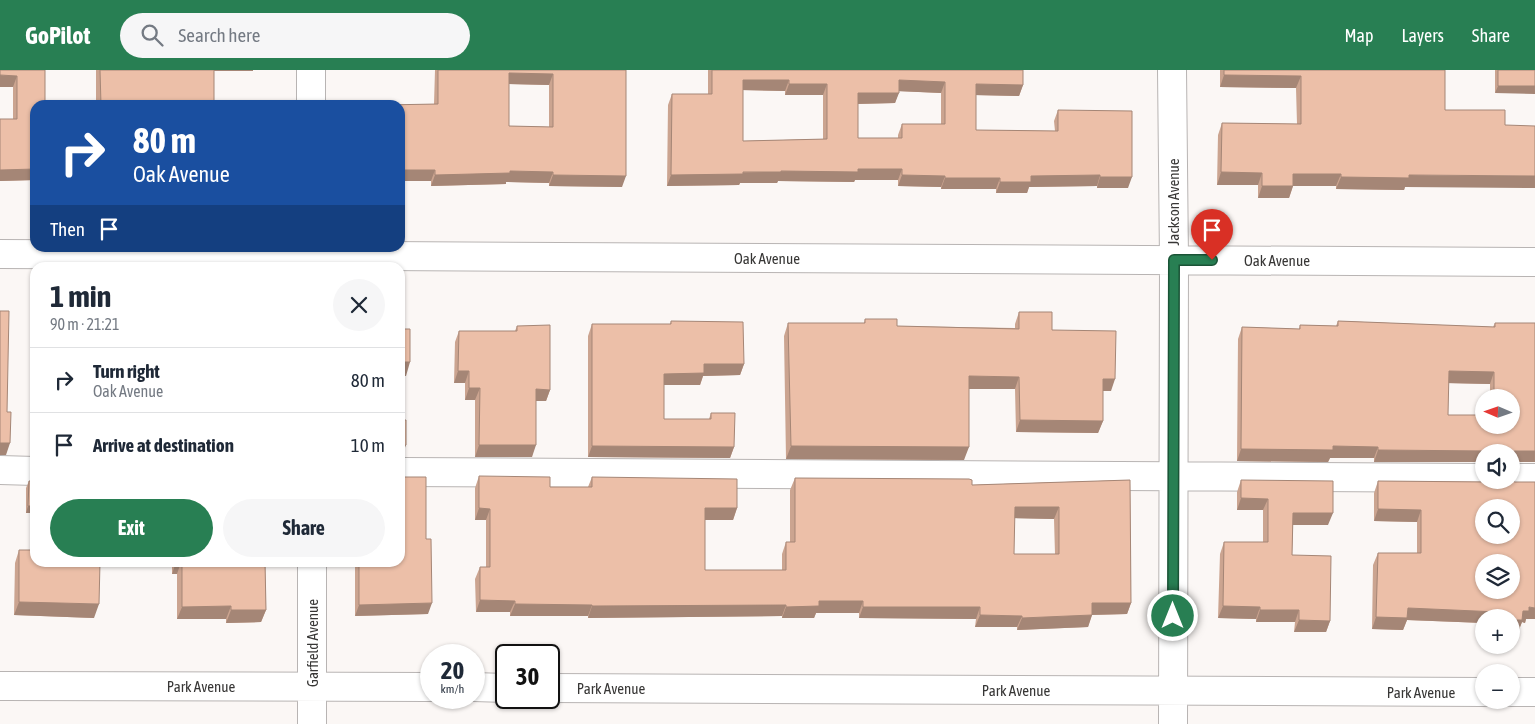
<!DOCTYPE html>
<meta charset="utf-8">
<style>
body{margin:0;font-family:"Asap Condensed",sans-serif;background:#f6f6f7;color:#1f2937;height:100vh;display:flex;flex-direction:column;font-size:19px;white-space:nowrap}
*{box-sizing:border-box;margin:0}
p{font-size:16px;color:#747a83}
.icon{flex:none;width:28px;height:28px;fill:none;stroke:currentColor;stroke-width:2;stroke-linecap:round;stroke-linejoin:round}
.map{position:relative;flex:1;overflow:hidden}
.panel{position:absolute;left:30px;top:192px;width:375px;height:305px;display:flex;flex-direction:column;background:#fff;border-radius:15px;box-shadow:0 1px 4px #0004}
.panel>*{flex:none}
.guide{position:absolute;left:30px;top:30px;width:375px;height:152px;border-radius:15px;box-shadow:0 1px 4px #0004;background:#1a4fa0;color:#fff;overflow:hidden}
.needle{width:32px;rotate:272deg}
.tools{position:absolute;left:1475px;top:319px;display:grid;gap:10px}
.tools a{display:grid;place-items:center;width:45px;height:45px;border-radius:50%;background:#fff;box-shadow:0 1px 4px #0004;font-size:25px}
.speed{position:absolute;left:420px;top:574px;display:flex;gap:10px;font-size:25px;font-weight:700;text-align:center}
.speed>*{display:grid;place-content:center;width:65px;height:65px;border-radius:50%;background:#fff;box-shadow:0 1px 4px #0004;line-height:1}
.speed small{font-size:12px;font-weight:400}
.speed .limit{border:2px solid #111;border-radius:8px;background:#fff;color:#111}
.pin{position:absolute;display:grid;place-items:center;width:42px;height:42px;color:#fff;margin:-51px -21px;border-radius:50% 50% 50% 0;rotate:-45deg;box-shadow:0 0 5px #0007}
.pin .icon{rotate:45deg}
.me{position:absolute;width:55px;margin:-28px;rotate:0deg;stroke-linejoin:round;filter:drop-shadow(0 0 4px #0008)}
.turn{display:flex;align-items:center;gap:18px;height:105px;padding:0 20px;font-size:22px}
.turn .icon{width:65px;height:65px;stroke-width:2.5}
.turn b{display:block;font-size:35px;line-height:42px}
.then{display:flex;align-items:center;height:48px;padding:0 20px;background:#0003;gap:10px;font-size:19px}
.round{display:grid;place-items:center;flex:none;width:52px;height:52px;border-radius:26px;background:#f6f6f7}
.summary{display:flex;align-items:center;justify-content:space-between;height:85px;padding:0 20px}
h1{font-size:30px;font-weight:700;line-height:38px}
.action{display:flex;gap:10px;margin-top:auto;padding:10px 20px}
.action a{flex:1;height:58px;border-radius:30px;background:#287f53;color:#fff;font-size:20px;font-weight:700;line-height:58px;text-align:center}
.action a+a{background:#f6f6f7;color:#1f2937}
ul{padding:0;list-style:none}
li{display:flex;align-items:center;gap:15px;height:65px;padding:0 20px;border-top:1px solid #e0e1e3}
li div{flex:1}
li b{display:block;font-size:19px}
li em{font-style:normal}
header{display:flex;align-items:center;gap:30px;box-sizing:border-box;height:70px;padding:0 25px;background:#287f53;color:#fff}
header strong{font-size:24px}
nav{display:flex;gap:28px;margin-inline-start:auto;font-size:18px}
.search{width:350px;height:45px;background:#f6f6f7;display:flex;align-items:center;gap:12px;box-sizing:border-box;padding:0 18px;border-radius:28px;color:#747a83;font-size:19px}
.map>svg:first-child{display:block}
</style>
<header>
<strong>GoPilot</strong>
<div class="search"><svg class="icon" aria-label="search" viewBox="0 0 24 24"><circle cx="10" cy="10" r="6"/><path d="M15 15l6 6"/></svg>Search here</div>
<nav><a>Map</a><a>Layers</a><a>Share</a></nav>
</header>
<div class="map">
<svg width="1535" height="654" viewBox="0 0 1535 654">
<rect width="100%" height="100%" fill="#fbf7f5"/>
<g fill="none" stroke-linecap="round" stroke-linejoin="round">
<g stroke="#b8b4b3" stroke-width="30">
<path id="minor" d="M1172,0L1174,190L1173,654
M311,35V0
M0,184L1535,192
M0,400L35,401
M400,402L1484,408
M1511,408H1535
M312,492V654
M0,616L431,617
M474,617L506,618
M549,618L1484,622
M1511,622H1535"/>
</g>
<use href="#minor" stroke="#fff" stroke-width="28"/>
</g>
<path fill="#cba490" fill-rule="evenodd" d="M0,0H45L35,35V110L0,111V49H13V17Z
M96,0H253V1H214V34L269,35H96Z
M435,0H626L622,117L549,116V113L506,112V114L431,116V111H400V35L434,34ZM509,14L549,15V57L509,56Z
M708,0H1023V15L1019,26L976,25V60L1055,61L1054,51L1058,40L1128,118H1097V116L1029,117L1027,123H996V119H941V117L898,116V110H855L854,112L778,111L777,113H740L739,115L667,116L668,35L672,24H708ZM743,20L785,21V25H823V69L743,71ZM899,21L941,23V54H902L898,65V68H858V34L895,33Z
M1220,0H1445L1404,120L1336,119V116H1293L1289,128H1258V115H1217L1218,65L1222,53L1297,54L1296,18L1220,17Z
M1495,0H1535L1495,23Z
M1019,242L1052,260L1111,321H1103V351L1098,363L1016,362L1015,319H969L964,390L786,389L784,266L788,253H864L865,249L897,256L1015,258V254Z
M671,251L744,294L740,305L703,306L700,315H664V349H709L711,343L734,377L730,388L588,387V266L592,254H670Z
M1338,251L1493,257L1495,253L1535,392H1511V382H1484V392H1374V388H1330L1328,392L1237,391L1238,269L1242,257L1299,259L1300,255L1336,256ZM1448,313L1490,314V328H1511L1484,355L1448,345Z
M517,256L550,320L546,331H536L532,387H475V330H465V313H454L455,272L459,261H515Z
M479,406L550,417H588L592,407L737,438L733,450H705V500H782V484L786,472H790V420L795,408L972,415L1130,410L1131,533L1127,544L1092,545L1088,557L1017,560V557H975L976,549L859,548V543H816L814,548H782V546L588,548V546H510V542H476L475,509L480,497H486V450H475V418ZM1014,448L1054,449L1055,484H1014Z
M1241,410L1328,455H1293L1292,485L1330,551L1326,562H1294L1295,552H1256V549L1218,548L1220,484L1224,472H1263V440H1237V422Z
M29,411H35V443H26V418Z
M1378,411L1515,412L1526,549L1525,553L1522,552L1518,562L1511,548H1484V553L1407,550L1403,560L1372,559L1373,495L1378,483H1417V452L1374,451V423Z
M426,469L428,544L355,546V492H400Z
M19,480L94,548L14,545L15,493Z
M172,492H265L266,540L261,552L226,553V549H177V504H172Z"/>
<path fill="#a58676" d="M211,0H253V1H210Z
M509,3L553,4L549,15L506,14Z
M0,5L17,6L13,17H0Z
M1224,5L1301,6L1296,18L1220,17Z
M743,10H789L785,21L739,20Z
M899,10L945,12L941,23L895,21Z
M789,14H827L823,25H785Z
M976,14L1023,15L1019,26L972,25Z
M1498,16H1535V24L1495,23Z
M858,23H899L895,33L854,34Z
M35,99V110L0,111V100Z
M858,99H902L898,110H855L854,112L778,111L777,113H740L739,115L667,116L671,105Z
M400,100H435L431,111H400Z
M510,101L553,102L549,113L506,112V114L431,116L435,105Z
M1221,102L1262,103L1258,115H1217Z
M1293,104H1341L1336,116H1289Z
M553,105L626,106L622,117L549,116Z
M902,105L945,106L941,117L898,116Z
M1100,105L1097,116L1029,117L1027,123H996L1000,112L1031,106Z
M1409,105L1535,106V118L1405,117L1404,120L1336,119L1341,107Z
M1100,107H1132L1128,118H1097Z
M945,108H1000L996,119H941Z
M1262,116H1293L1289,128H1258Z
M400,292H410L406,306H400Z
M704,294H744L740,305L703,306L700,315H659L664,304Z
M458,301H469L465,313H454Z
M1449,301L1494,302L1490,314L1444,313Z
M969,306L1019,307L1015,319H964Z
M1103,309H1115L1111,321H1099Z
M469,318H480L475,330H465Z
M536,319L550,320L546,331H532Z
M1020,350L1103,351L1098,363L1016,362Z
M0,373H10L6,385H0Z
M406,375L402,386L400,387V377Z
M479,375H536L532,387H475Z
M592,376L734,377L730,388L588,387Z
M791,376L969,377L964,390L786,389Z
M1333,376L1378,377L1374,388H1330L1328,392L1237,391L1241,379Z
M1378,380L1488,381V382H1484V392H1374Z
M1515,381H1535V392H1511V382H1509Z
M1241,428L1268,429L1263,440H1237Z
M28,436H35V443H26Z
M1015,437H1059L1054,449L1010,448Z
M479,438L490,439L486,450H475Z
M705,438H737L733,450H700Z
M1378,439L1421,440L1417,452L1374,451Z
M1293,443H1333L1328,455H1289Z
M176,492H181L177,504H172Z
M480,530L515,531L510,542H476Z
M819,531H863L859,543H816L814,548H782L786,537Z
M19,532L99,534L94,548L14,545Z
M432,533L428,544L355,546L359,535Z
M1092,533H1131L1127,544L1088,545Z
M515,534L592,535L588,546H510Z
M786,535L782,546L588,548L592,536Z
M231,536L226,549H177L182,537Z
M1223,536L1260,537L1256,549L1218,548Z
M863,537H980L976,549L859,548Z
M1529,537L1535,538V549H1526L1525,553L1522,552L1518,562H1511V550L1523,541Z
M1408,538L1498,542L1496,548H1484V553L1407,550L1403,560L1372,559L1376,547Z
M231,540H266L261,552L226,553Z
M1260,540H1299L1295,552H1256Z
M980,545L1022,546L1017,557H975Z
M1092,545L1088,557L1017,560L1022,548Z
M1299,550L1330,551L1326,562H1294Z"/>
<path fill="#ecbfa8" stroke="#a58676" fill-rule="evenodd" d="M0,0H45V35H35V99L0,100V49H17V6L0,5Z
M100,0H214V34L269,35H101Z
M438,0H626V106L553,105V102L510,101V103L435,105V100H400V35H382L438,34ZM509,3L553,4V57L509,56Z
M712,0H1023V15L976,14V60L1058,61V40L1132,41V107H1100V105L1031,106V112H1000V108H945V106L902,105V99H858V102L781,101V102H743V104L671,105L672,24H712ZM743,10H789V14H827V69L743,71ZM899,10L945,12V54H902V68H858V23H899Z
M1224,0H1445V40H1505V55L1535,56V106L1409,105V108L1341,107V104H1293V116H1262V103L1221,102L1222,53L1301,54V6L1224,5Z
M1498,0H1535V16H1498Z
M0,241H9L7,342H11L10,373H0Z
M1019,242H1052V260L1116,261L1115,309H1103V351L1020,350L1019,307L969,306V377L791,376L788,253H865V249H897V256L1019,259Z
M671,251L743,252L744,294H704V303L664,304V349H711V343H735L734,377L592,376V254H671Z
M1338,251L1495,257V253H1535V381H1515L1509,382H1494L1488,381L1378,380V377L1333,376V380L1241,379L1242,257L1300,259V255L1338,256ZM1449,301L1494,302V328H1511V355H1484V345H1448Z
M550,255V320L536,319V375H479L480,318H469V301H458L459,261H517V256Z
M400,259H410V292H400Z
M400,350H406V375L400,377Z
M400,406L404,407H426V469H431L432,533L359,535V492H400Z
M479,406L550,407V417H592V407L737,409V438H705V500H786V472H795V408L969,409L972,410V415L1130,410L1131,533H1092V545L1022,548V546L980,545V537H863V531H819V536L786,537V535L592,536V535L515,534V531L480,530V497H490V439L479,438ZM1015,437H1059V484H1014Z
M1241,410L1333,411V443H1293L1292,485L1331,486L1330,551L1299,550V540H1260V537L1223,536L1224,472H1268V429L1241,428Z
M1496,410H1509L1515,412H1535V538L1529,537V541H1523L1522,550H1511V548H1498V542L1408,538L1407,548L1376,547L1378,483H1421V440L1378,439V411L1488,412ZM1484,438H1511V465H1484ZM1484,492H1511V520H1484Z
M29,411H35V436H28Z
M19,480H35V492H100L99,534L19,532Z
M182,492H265L266,540H231V536L182,537Z"/>
<g fill="none" stroke-linecap="round" stroke-linejoin="round">
<g stroke="#1a5336" stroke-width="12">
<path id="route" d="M1173,546L1174,190H1212"/>
</g>
<use href="#route" stroke="#287f53" stroke-width="9"/>
</g>
<g text-anchor="middle" dominant-baseline="central" stroke-width="4" stroke-linejoin="round" paint-order="stroke">
<g font-size="15" fill="#373635" stroke="#fff">
<text transform="translate(1173 132) rotate(-90)">Jackson Avenue</text>
<text x="767" y="188">Oak Avenue</text>
<text x="1277" y="190">Oak Avenue</text>
<text transform="translate(312 573) rotate(-90)">Garfield Avenue</text>
<text x="201" y="616">Park Avenue</text>
<text x="611" y="618">Park Avenue</text>
<text x="1016" y="620">Park Avenue</text>
<text x="1421" y="622">Park Avenue</text>
</g>
</g>
</svg>
<div class="tools">
<a><svg class="needle" viewBox="-14 -14 28 28"><path d="M0-13l5 13h-10z" fill="#e53935"/><path d="M0 13l5-13h-10z" fill="#747a83"/></svg></a>
<a><svg class="icon" aria-label="sound" viewBox="0 0 24 24"><path d="M4 9h4l5-4v14l-5-4H4zM17 9q2 3 0 6"/></svg></a>
<a><svg class="icon" aria-label="search" viewBox="0 0 24 24"><circle cx="10" cy="10" r="6"/><path d="M15 15l6 6"/></svg></a>
<a><svg class="icon" aria-label="layers" viewBox="0 0 24 24"><path d="M12 4l9 5-9 5-9-5zM3 14l9 5 9-5"/></svg></a>
<a>+</a>
<a>−</a>
</div>
<div class="speed"><div>20<small>km/h</small></div><div class="limit">30</div></div>
<div class="pin" style="left:1212px;top:190px;background:#d93025"><svg class="icon" aria-label="arrive" viewBox="0 0 24 24"><path d="M6 21V4h12l-3 4 3 4H6"/></svg></div>
<svg class="me" style="left:1173px;top:546px" viewBox="-20 -20 40 40"><circle r="17" fill="#287f53" stroke="#fff" stroke-width="3"/><path d="M0-11L8 9 0 5-8 9z" fill="#fff"/></svg>
<div class="guide">
<div class="turn"><svg class="icon" aria-label="right" viewBox="0 0 24 24"><path d="M7 20v-9h11M14 6l5 5-5 5"/></svg><div><b>80 m</b>Oak Avenue</div></div>
<div class="then">Then<svg class="icon" aria-label="arrive" viewBox="0 0 24 24"><path d="M6 21V4h12l-3 4 3 4H6"/></svg></div>
</div>
<section class="panel">
<div class="summary"><div><h1>1 min</h1><p>90 m · 21:21</p></div><a class="round"><svg class="icon" aria-label="close" viewBox="0 0 24 24"><path d="M6 6l12 12M18 6L6 18"/></svg></a></div>
<ul>
<li><svg class="icon" aria-label="right" viewBox="0 0 24 24"><path d="M7 20v-9h11M14 6l5 5-5 5"/></svg><div><b>Turn right</b><p>Oak Avenue</p></div><em>80 m</em></li>
<li><svg class="icon" aria-label="arrive" viewBox="0 0 24 24"><path d="M6 21V4h12l-3 4 3 4H6"/></svg><div><b>Arrive at destination</b></div><em>10 m</em></li>
</ul>
<div class="action"><a>Exit</a><a>Share</a></div>
</section>
</div>
